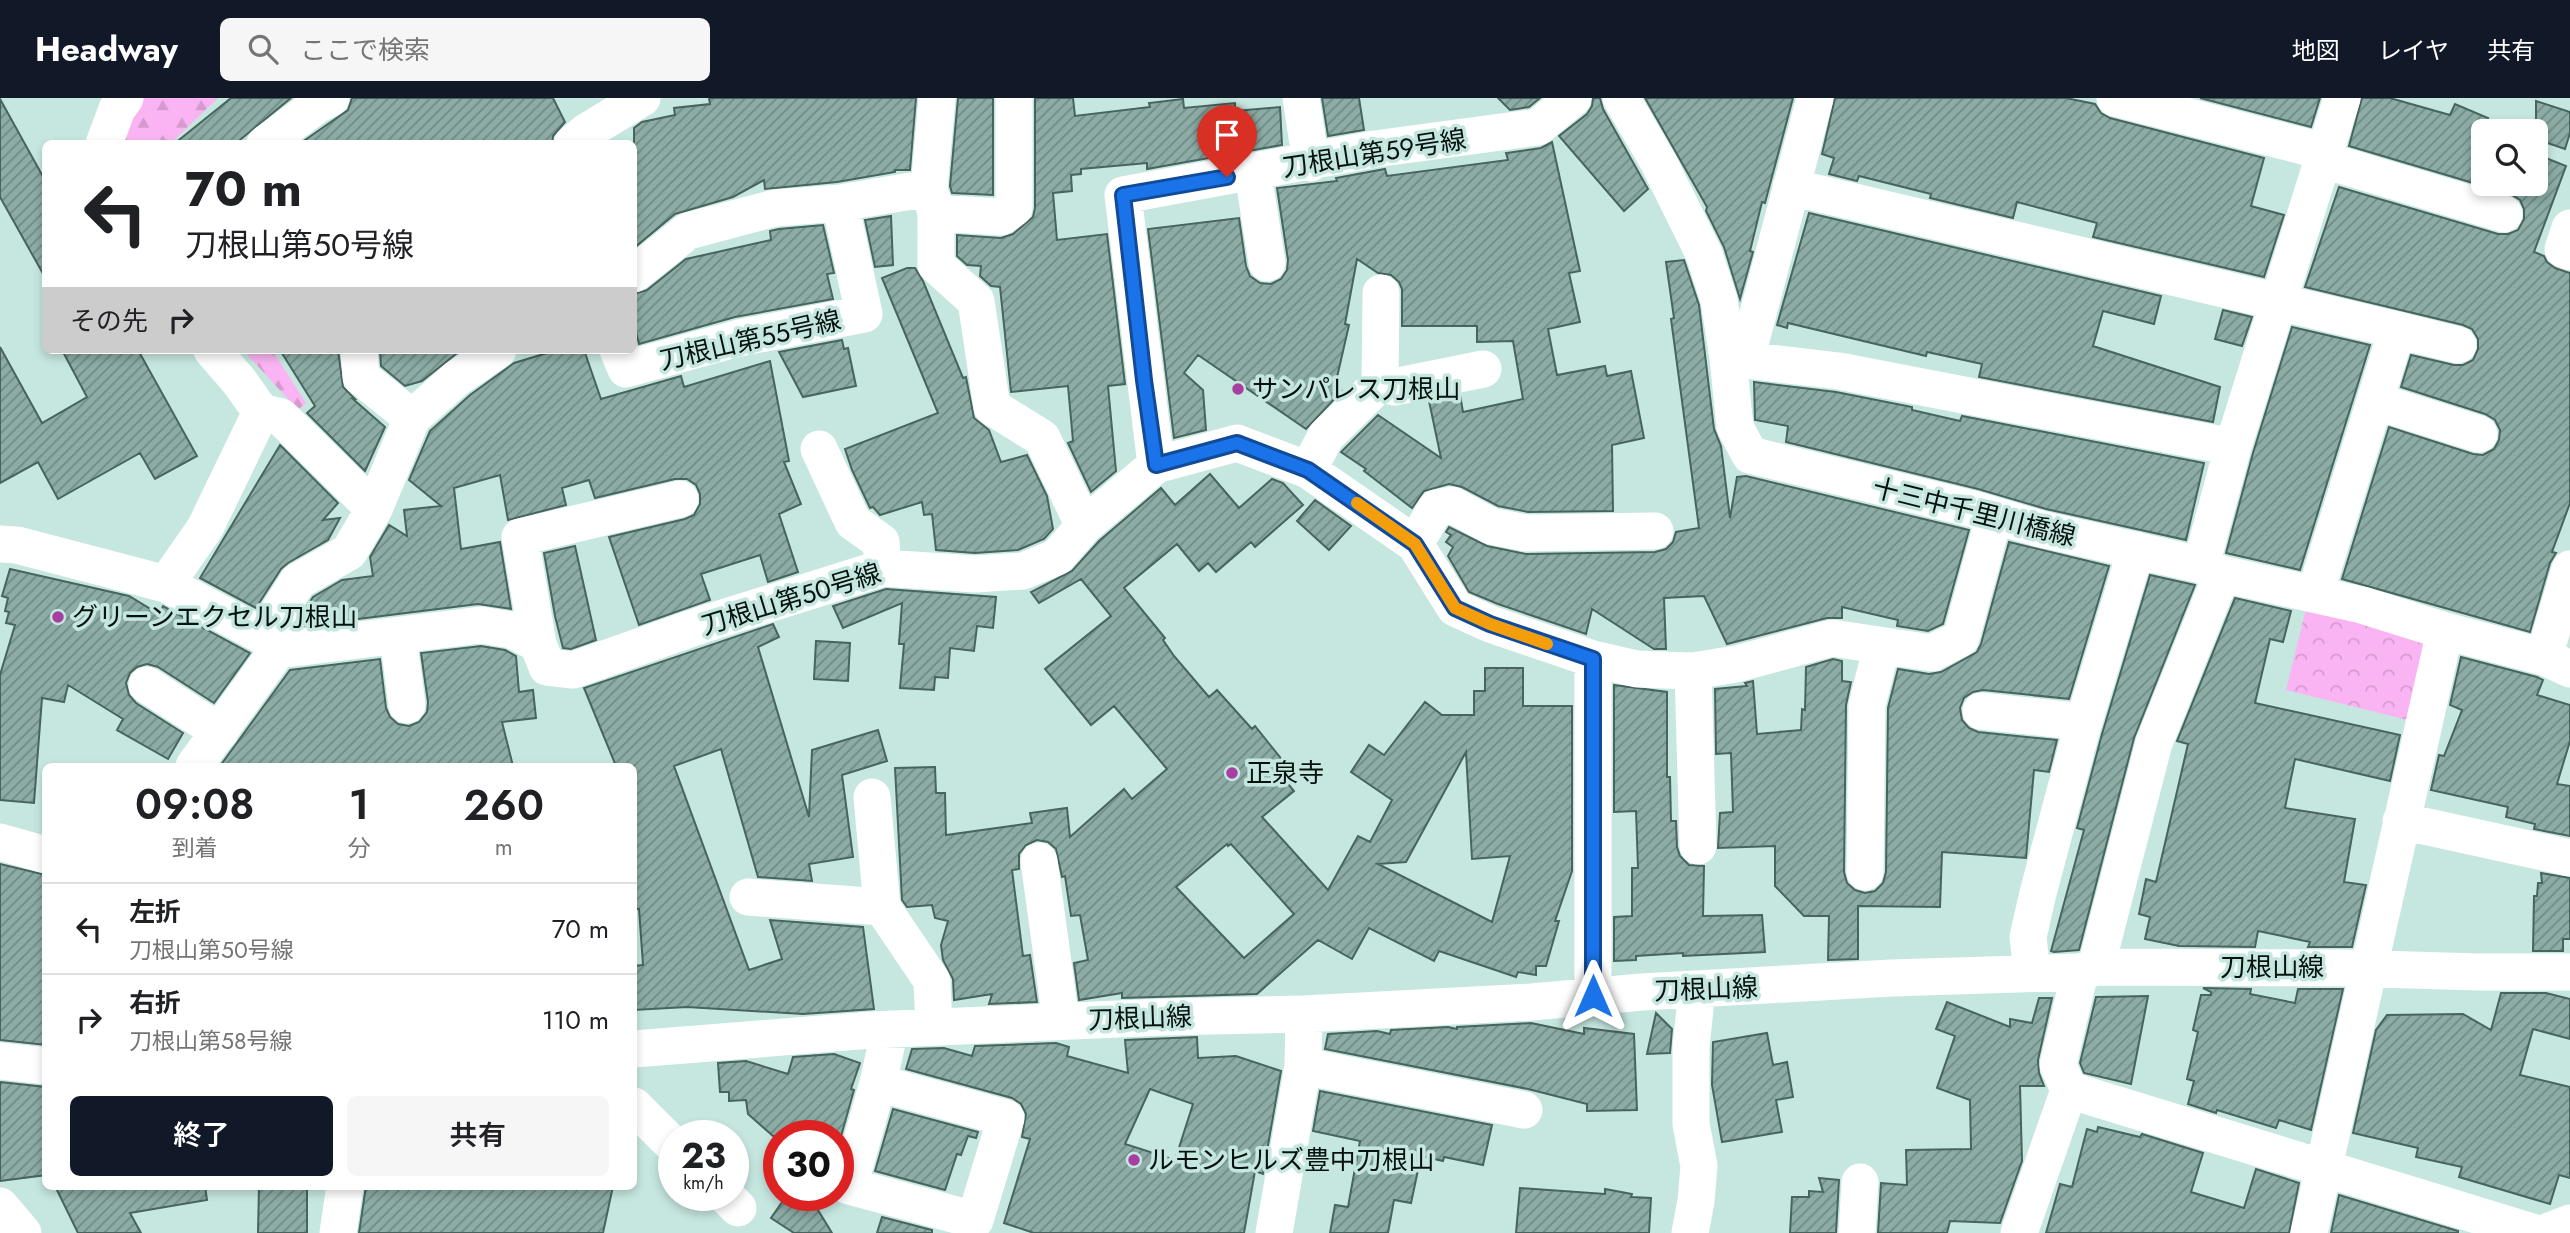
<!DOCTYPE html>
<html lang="ja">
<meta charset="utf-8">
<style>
body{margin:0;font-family:Jost,"Noto Sans JP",sans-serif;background:#f6f6f6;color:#202124;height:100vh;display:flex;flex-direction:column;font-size:26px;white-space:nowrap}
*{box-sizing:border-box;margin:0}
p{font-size:23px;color:#757577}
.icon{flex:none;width:38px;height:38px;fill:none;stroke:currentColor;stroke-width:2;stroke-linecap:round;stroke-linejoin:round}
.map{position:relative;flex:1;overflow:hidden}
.details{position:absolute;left:42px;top:665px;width:595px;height:427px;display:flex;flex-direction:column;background:#fff;border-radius:10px;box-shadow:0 4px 10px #0003}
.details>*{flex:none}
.banner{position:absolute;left:42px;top:42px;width:595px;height:214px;border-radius:10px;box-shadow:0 4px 10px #0003;background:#fff;color:#202124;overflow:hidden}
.buttons{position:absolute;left:2471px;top:21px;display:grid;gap:14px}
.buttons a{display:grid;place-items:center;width:77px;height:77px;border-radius:10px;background:#fff;box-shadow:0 4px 10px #0003;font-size:35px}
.speed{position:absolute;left:658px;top:1022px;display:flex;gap:14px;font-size:35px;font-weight:700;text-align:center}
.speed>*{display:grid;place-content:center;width:91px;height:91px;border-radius:50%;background:#fff;box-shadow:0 4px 10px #0003;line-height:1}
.speed small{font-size:18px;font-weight:400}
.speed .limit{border:10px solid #d22;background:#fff;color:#111}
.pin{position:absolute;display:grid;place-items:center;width:60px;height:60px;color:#fff;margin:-72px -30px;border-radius:50% 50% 50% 0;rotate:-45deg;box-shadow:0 0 7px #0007}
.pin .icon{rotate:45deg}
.me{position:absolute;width:77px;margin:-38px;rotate:0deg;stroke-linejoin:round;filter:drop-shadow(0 0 5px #0008)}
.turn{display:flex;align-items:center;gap:24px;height:147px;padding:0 28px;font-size:32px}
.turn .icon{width:91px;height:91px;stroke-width:2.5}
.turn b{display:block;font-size:49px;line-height:60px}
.then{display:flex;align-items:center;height:66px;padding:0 28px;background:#0003;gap:14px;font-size:26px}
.eta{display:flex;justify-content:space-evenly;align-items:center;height:119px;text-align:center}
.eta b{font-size:42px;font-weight:600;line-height:49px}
.button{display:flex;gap:14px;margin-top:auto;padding:14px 28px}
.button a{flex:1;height:80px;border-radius:10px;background:#111827;color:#fff;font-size:28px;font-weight:600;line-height:80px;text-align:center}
.button a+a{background:#f6f6f6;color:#202124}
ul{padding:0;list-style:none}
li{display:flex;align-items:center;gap:21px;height:91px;padding:0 28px;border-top:2px solid #e0e0e0}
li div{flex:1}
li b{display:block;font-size:26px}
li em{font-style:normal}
header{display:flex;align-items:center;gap:42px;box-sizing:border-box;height:98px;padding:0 35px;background:#111827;color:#fff}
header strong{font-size:33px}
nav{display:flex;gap:38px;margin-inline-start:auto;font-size:24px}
.search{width:490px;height:63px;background:#f6f6f6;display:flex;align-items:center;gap:18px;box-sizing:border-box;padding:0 24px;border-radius:10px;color:#757577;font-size:26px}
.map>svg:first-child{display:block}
</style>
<header>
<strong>Headway</strong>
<div class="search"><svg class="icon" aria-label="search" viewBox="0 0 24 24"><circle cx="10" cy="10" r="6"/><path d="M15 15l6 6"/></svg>ここで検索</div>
<nav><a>地図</a><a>レイヤ</a><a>共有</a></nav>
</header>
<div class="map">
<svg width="2570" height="1135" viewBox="0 0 2570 1135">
<defs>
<pattern id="forest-firs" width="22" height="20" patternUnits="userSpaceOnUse" patternTransform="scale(1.75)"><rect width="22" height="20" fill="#fbb4f3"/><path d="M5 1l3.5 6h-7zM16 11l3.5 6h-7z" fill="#d69acf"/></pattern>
<pattern id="park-crowns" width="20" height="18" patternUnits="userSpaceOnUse" patternTransform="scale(1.75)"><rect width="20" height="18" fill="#fbb4f3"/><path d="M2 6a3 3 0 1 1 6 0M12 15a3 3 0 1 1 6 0" fill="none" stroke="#d69acf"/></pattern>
<pattern id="building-hatch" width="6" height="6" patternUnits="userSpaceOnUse" patternTransform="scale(1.75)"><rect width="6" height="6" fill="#8caca5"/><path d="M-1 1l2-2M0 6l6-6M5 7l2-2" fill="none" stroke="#708b85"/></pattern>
</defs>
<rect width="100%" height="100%" fill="#c6e7e0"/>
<path fill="url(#forest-firs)" d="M139,0H218L171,45L123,46Z
M243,252H272L306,305L298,312Z"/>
<path fill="url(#park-crowns)" d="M2307,507L2432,544L2412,623L2286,592Z"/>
<path fill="url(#building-hatch)" stroke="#47645f" stroke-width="2" fill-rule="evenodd" d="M231,0H291L235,46H174Z
M352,0H553L565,24L553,38L552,46H307L305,42L348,12Z
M709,0H916L910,72H895V74L837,84L765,91L764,82L733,99L675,116L634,150V30L642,24L675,17L674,10L710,6Z
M958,0H993V97L952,95L950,88Z
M1035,0H1073L1075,18L1150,9L1149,5L1183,1L1184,10L1235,5V13L1280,9L1282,47L1147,71V65L1081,71V76L1071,77L1072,93L1053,95L1057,142L1107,136L1125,286L1108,288L1116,373L1091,394L1068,345L1073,343L1068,288L1011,294L1000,189L991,188L980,178L981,168L967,167L957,158V137L1001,140L1013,136L1033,119L1035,110Z
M1322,0H1359L1364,32L1328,38Z
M1498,0H1540L1529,9L1510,12Z
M1593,0H1600L1603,11L1648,91L1624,113L1559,38L1587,16L1592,8Z
M1645,0H1793L1765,105L1762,104L1750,153L1753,154L1740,201L1724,149L1706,113L1707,109Z
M1835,0H2066L2095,6L2101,15L2110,20L2264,60L2251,108L2284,117L2264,179L2093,139L2097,125L2017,104L2013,120L1930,100L1931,96L1859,78L1857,83L1829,76L1834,60L1822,56Z
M2200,0H2320L2311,29Z
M2362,0H2390L2450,17L2455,6L2488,20L2483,33V86H2536V56L2566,68L2534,154L2544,158L2547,164L2555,170L2570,175V405L2552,454L2556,455L2550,465L2530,534L2342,481L2389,329L2473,356L2483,357L2494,351L2499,342L2500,332L2495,322L2485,316L2401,289L2411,257L2454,267H2463L2473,262L2478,251V241L2472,231L2463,227L2305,189L2339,89L2498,136H2508L2518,132L2524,121V111L2520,102L2510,96L2349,48Z
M0,1L46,84V181L0,99Z
M2536,3L2570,14V35L2565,51L2536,41Z
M1552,44L1580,173L1569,175L1580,224L1548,231L1557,277L1605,268L1607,278L1631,273L1644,340L1612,347L1613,413L1528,414L1498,408L1462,389L1449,386L1424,393L1412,410L1364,373L1366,371L1341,354L1378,317L1441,360L1429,303L1460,297L1463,314L1523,301L1513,243L1477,244V228H1402V191L1399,184L1391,177L1378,175L1357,161L1345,226L1349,227L1335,288L1342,293L1306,331L1198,257L1184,275L1203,292L1206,332L1174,340L1148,131L1239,120L1246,168L1250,178L1260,185L1271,186L1281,181L1287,172L1288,162L1277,90L1337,83L1336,80L1385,71L1387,78L1508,62L1506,55L1541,50Z
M1809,115L2161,198L2154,226L2103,213L2093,248L2220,289L2213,324L1979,279L1982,266L1927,254L1926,258L1788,225L1787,230L1777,227Z
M891,118L893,167L875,169L865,122Z
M823,127L834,175L827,176L833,201L735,219L639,246L634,226V196L647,192L686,161L771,142L770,133L779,131Z
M1684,162L1699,207L1714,331L1721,348L1730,420L1737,379L1746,378L1969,432L1943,526L1928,533L1897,528L1898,522L1842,509V520H1827L1727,546L1704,498L1664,500L1666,551H1654L1592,511L1586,536L1498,506L1469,494L1448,458L1453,449L1446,444L1451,437L1446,434L1449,429L1487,448L1526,456L1655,454L1666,451L1673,444L1676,434L1699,430L1671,221L1674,220L1666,164Z
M907,170H915L923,183L963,280L966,279L974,320L989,332L1001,364L1027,357L1047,398L1053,431L1044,441L1018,452L975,455L936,452L932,416L924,417L922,404L880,417L873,409L870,410L852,372L845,351L938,315L882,180Z
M2223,212L2252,219L2242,248L2215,241Z
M2292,229L2370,247L2300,472L2226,455L2253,355Z
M842,242L844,251L848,250L856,288L803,299L779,254Z
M0,249L42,325L87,299L62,252H138L197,358L155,381L140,355L58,401L38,364L0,385Z
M280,252H338L343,289L355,301H353L385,329L365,373L307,315L315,308Z
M380,252H461L422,283L405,288L381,268Z
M557,252H584L601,301L681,278L684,289L770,263L789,363L784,364L801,406L779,416L798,474L768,484L760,457L701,476L710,502L639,527L609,439L685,421L694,417L700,406V396L696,387L687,381H675L595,400L589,382L562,390L566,407L508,422L500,377L454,390L461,451L500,444L511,511L478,506L294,529L313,499L342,482L373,478L370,459L389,427L407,438L404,412L441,408L409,382L430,333L470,297L514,265Z
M1754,284L1836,294L1912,309V312L1960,323L1962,318L2204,365L2186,442L2046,411L1978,391L1786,344L1788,328L1755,322Z
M280,347L338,405L323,422L340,420L328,442L288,465L281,471L256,510L200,480Z
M1210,376L1239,410L1272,381L1283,385L1303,407L1255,449L1251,444L1216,474L1208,465L1199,473L1177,446L1124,490L1165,540L1163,542L1174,558L1209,599L1217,592L1252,631L1255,628L1283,663L1275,670L1294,693L1262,719L1328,792L1358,738L1370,744L1392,702L1351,674L1369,647L1384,657L1425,604L1442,617H1474V593H1485V570H1523V608H1572V773L1555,823H1559L1546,868H1536V877L1518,874L1516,879L1439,853L1434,863L1369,830L1352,861L1318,842L1257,896L1122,900V895L1079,902L1074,865L1088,862L1080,817L1071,818L1065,778L1062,779L1056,751L1048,744L1037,742L1026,747L1019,756V771L1012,772L1023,858L1030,857L1037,904L989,906L992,896L954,902L953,881L943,862L941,847L948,823L935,820L932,807L907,809L902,802L895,670L935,669L936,695H945L946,737L1032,725L1030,715L1067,710L1070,739L1124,691L1132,701L1167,671L1114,608L1091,627L1045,571L1111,518L1081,481L1039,505L1031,494L1072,473L1099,443L1161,390L1175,407ZM1466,654L1472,761L1510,758L1492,824L1378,766L1406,764ZM1227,746L1228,748L1231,746L1294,816L1244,860L1176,789Z
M1315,402L1351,428L1329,452L1297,423Z
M2009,444L2109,468L2069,601L1983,592L1973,594L1964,600L1960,610L1962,622L1969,630L1978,634L2057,642L2049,674L2034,672L2026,760L1942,754L1940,809L1858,808V861L1828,862L1829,818H1804L1775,788V748L1718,750L1720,715L1733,714L1731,655L1716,656L1715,591L1747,588L1745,585L1753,583L1757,636L1801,632L1802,611L1805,612L1806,569L1833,561L1842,563V583L1851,584L1846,607L1844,774L1847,785L1855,792L1865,795L1875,793L1883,785L1886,774L1888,610L1898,571L1929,576L1941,574L1977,554L1981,546Z
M575,448L596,542L571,551L563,550L555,518L544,455Z
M10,471L129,498L159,516L163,508L250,555L214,605L158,569L147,566L137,569L130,575L126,585L129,597L136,605L183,635L168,661L117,632L123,621L68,587L64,604L42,600L34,705L0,702V577L15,527L6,525L9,514L5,513L8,500L2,498Z
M2150,477L2195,487L2134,640L2079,852L2054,854L2051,853L2084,732L2077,730L2102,636Z
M886,491L996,499L993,530L977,528L974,553L950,550L948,580L935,579L934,592L900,590L904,546H899L902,505L843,530L833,508Z
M2235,500L2291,513L2283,544L2270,541L2255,605L2400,637L2390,683L2295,661L2285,710L2355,721L2344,784L2366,787L2352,849H2308L2310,844L2258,833L2255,849L2179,848L2145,841L2150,819L2139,816L2146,781L2156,784L2188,646L2177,643Z
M773,526L779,539L758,549L809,719L812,652L878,632L887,663L842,677L853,759L809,766L812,783L758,779L721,651L674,668L749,872L782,861L770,822L863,829L874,911L803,916L687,909L634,912V868L643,867L639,811H634V668H616L584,590Z
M816,543L850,545L848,583L814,581Z
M481,548L505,552L516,558L519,594L533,592L536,620L502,624L513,668H220L290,572L380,561L386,610L390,619L398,626L409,628L419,624L427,614L428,604L421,555Z
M2461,559L2537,579L2543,582L2537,597L2570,607V643L2557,686L2570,688V738L2534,731L2535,726L2506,719L2508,709L2431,692L2439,657L2444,658L2462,612L2450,607Z
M1614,587L1667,594V679H1670L1671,723H1676L1677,749L1680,758L1689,767L1704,768L1703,818L1762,817L1765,854L1683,858V855L1636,858V862L1614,863V819L1632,818V770H1638L1636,713L1614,714Z
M0,766L46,777V947L0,942Z
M2541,775L2570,780V841H2563V853H2533L2534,798H2537L2538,785H2542Z
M2203,890L2251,891L2250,896L2295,905L2298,891H2343L2311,1032L2279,1022L2276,1030L2217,1012L2216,1015L2188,1006L2194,983L2187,981L2198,934L2193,932L2201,897H2211V894Z
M2501,895H2546L2570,901V941L2533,931L2520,977L2570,989V1080L2559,1077L2550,1106L2459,1079L2462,1069L2416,1059L2418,1050L2353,1035L2376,932L2387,917L2463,916L2491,932Z
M2148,898L2131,986L2084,975L2080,965L2096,899Z
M2039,900H2052L2038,962L2039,975L2044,988H2020L2022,1063L2000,1125L1950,1123L1947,1135H1878L1881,1085L1907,1087L1906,1052L1971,1051L1970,1002L1937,990L1955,938L1936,931L1947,904L2010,929V921L2032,925Z
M1656,915L1672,931L1670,955L1647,956Z
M1531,925L1584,936V930L1634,936L1637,1012L1587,1013V1006L1528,991L1325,951L1328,936L1377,933L1390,936L1391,932L1448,929L1457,931V929Z
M1767,935L1773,967L1787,964L1793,999L1776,1002L1782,1034L1722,1044L1712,987L1713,944Z
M1197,939L1198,960L1236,958L1281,973L1263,1076L1255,1073L1244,1135H1034L1004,1125L1030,1041L1022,1039L1026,1016L1021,1006L1012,1000L906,971L912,951L944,950L972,958L975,948L1056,945L1069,949L1067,958L1128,975L1125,942ZM1150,991L1193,1006L1175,1062L1125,1046Z
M834,956L860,965L851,991L854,992L838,1049V1038H773L748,1016L746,1002L729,1003V994H720L718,965L746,963L788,976L793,959Z
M0,984L46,989V1077L0,1083Z
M1320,993L1492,1027L1483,1067L1444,1059L1443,1063L1421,1058L1411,1105L1394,1102L1388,1135H1330L1335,1107L1348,1109L1360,1043L1313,1033Z
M893,1011L978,1034L976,1040L968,1038L961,1057L957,1056L945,1092L875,1073Z
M2098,1029L2140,1039L2142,1036L2203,1055L2191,1094L2244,1110L2256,1071L2299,1085L2289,1135H2046L2060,1086L2072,1089L2087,1031L2097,1034Z
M1819,1080L1839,1082L1836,1135H1790L1792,1099H1809V1093L1823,1094Z
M55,1088H205L207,1102L130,1115L141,1135H78Z
M259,1088H307V1135H258Z
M366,1088H613L603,1135H359Z
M1520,1090L1605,1096V1091L1632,1096L1631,1099L1651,1100L1649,1135H1516Z
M787,1097H822L818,1112L832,1135H794L771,1120Z
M2339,1097L2458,1133V1135H2331Z
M882,1119L932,1132V1135H877Z"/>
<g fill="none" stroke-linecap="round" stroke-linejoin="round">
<path stroke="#fff" stroke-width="37" d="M1301,0L1311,65
M1621,0L1659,65L1704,156L1719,202L1728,260L1735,329L1750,357L1973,411L2041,431L2201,467L2222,476L2362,507L2445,533L2544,559L2570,571
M2115,0L2326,54
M104,46L117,11L125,0
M265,46L317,7L331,0
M572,46L586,34L642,0
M2324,62L2504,116
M1253,75L1267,165
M1791,89L2397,232L2315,496
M929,90L937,0
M936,115V167L976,203L992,309L1042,340L1084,428
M2570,130L2563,151L2570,154
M634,176L688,133L775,110L840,105L929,90L936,115L1001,119L1014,110V0
M2397,232L2458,247
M618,252L626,271L739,240L864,216L840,105
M1728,260L1839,273L2233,349
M1746,261L1815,0
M1380,285L1394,289L1483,271
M2375,303L2479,336
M261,314L281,319L374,411
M412,320L457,280L498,252
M819,351L853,424L881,444L883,470
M1156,367L1123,97L1375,51L1538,29L1573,0
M1308,372L1326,338L1380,285L1381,195
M0,446L17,447L166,486L263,538
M1415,446L1436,410L1452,407L1491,428L1526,435L1655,433
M2201,467L2233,349L2342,0
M166,486L205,430L261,314L239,283L212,252
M398,538L407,607
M538,546L520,439L680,401
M278,552L481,527L512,532L538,546L547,569L573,572L704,526L883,470L975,476L1023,473L1057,459L1084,428L1156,367L1237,345L1308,372L1415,446L1455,510L1490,526L1593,561
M2544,559L2570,471
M1693,573L1698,748
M147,587L220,634
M1981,613L2084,624
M194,668L278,552L263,538L298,483L349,454L374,411L412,320L361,279L359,252
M872,699L882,809L932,883L934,929
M2401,723L2570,760
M0,744L46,757
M1039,763L1061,923
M1865,774L1867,607L1882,548
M748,799L882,809
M2096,869L2154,645L2222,476
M2032,874L2028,839L2038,795L2082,630L2136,452
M2080,874L2058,967L2069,992L2535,1135
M1593,898V561L1637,571L1693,573L1736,566L1832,540L1932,555L1961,540L1994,419
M634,951L871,932L1163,919L1304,916L1532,904L1642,894L1891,880L2080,874L2096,869L2345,870L2479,874H2570
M0,963L46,968
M1303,968L1524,1012
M878,985L1006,1020L975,1122L849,1088L878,985L890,931
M634,1008L674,1048
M725,1097L738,1110
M0,1108L23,1135
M338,1135L345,1088
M1274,1135L1303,968L1304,916
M1690,1135L1696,1103L1699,1068L1691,1026V949L1697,891
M1857,1135L1860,1084
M2019,1135L2069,992
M2309,1135L2445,533
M2544,1135L2570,1125"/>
</g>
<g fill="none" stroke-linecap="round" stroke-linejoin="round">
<g stroke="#114b97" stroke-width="18">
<path id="route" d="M1227,79L1123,97L1144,282L1156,367L1237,345L1308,372L1415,446L1455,510L1490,526L1593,561V898"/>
</g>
<use href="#route" stroke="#1a73e8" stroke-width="12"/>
<path stroke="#f59e0b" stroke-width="12" d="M1357,405L1415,446L1455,510L1490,526L1547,546"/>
</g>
<g fill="#a73fa1" stroke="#c6e7e0" stroke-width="2.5">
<circle cx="1238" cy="291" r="7"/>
<circle cx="58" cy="519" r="7"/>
<circle cx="1232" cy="675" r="7"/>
<circle cx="1134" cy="1062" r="7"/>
</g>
<g text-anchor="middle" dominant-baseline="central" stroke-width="7" stroke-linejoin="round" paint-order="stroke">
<g font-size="26" fill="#061210" stroke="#c6e7e0">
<text transform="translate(1374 55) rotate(-9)">刀根山第59号線</text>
<text transform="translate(750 242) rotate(-13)">刀根山第55号線</text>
<text transform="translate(1974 414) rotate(14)">十三中千里川橋線</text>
<text transform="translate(791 501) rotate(-17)">刀根山第50号線</text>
<text x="2272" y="869">刀根山線</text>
<text transform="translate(1706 891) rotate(-2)">刀根山線</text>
<text transform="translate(1140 920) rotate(-2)">刀根山線</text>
</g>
<g font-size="26" fill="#061210" stroke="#c6e7e0" text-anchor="start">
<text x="1252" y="291">サンパレス刀根山</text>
<text x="72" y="519">グリーンエクセル刀根山</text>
<text x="1246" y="675">正泉寺</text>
<text x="1148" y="1062">ルモンヒルズ豊中刀根山</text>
</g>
</g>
</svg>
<div class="buttons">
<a><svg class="icon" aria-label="search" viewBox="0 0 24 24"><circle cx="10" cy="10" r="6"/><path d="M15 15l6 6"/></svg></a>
</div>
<div class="speed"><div>23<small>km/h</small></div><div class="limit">30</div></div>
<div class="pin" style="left:1227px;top:79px;background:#d93025"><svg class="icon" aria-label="arrive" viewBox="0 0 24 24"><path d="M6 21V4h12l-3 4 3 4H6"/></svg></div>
<svg class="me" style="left:1593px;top:898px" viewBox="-20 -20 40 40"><path d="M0-17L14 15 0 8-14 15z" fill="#1a73e8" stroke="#fff" stroke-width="4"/></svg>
<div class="banner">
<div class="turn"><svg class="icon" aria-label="left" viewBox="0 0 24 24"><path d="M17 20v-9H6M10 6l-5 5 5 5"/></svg><div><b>70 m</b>刀根山第50号線</div></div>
<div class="then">その先<svg class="icon" aria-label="right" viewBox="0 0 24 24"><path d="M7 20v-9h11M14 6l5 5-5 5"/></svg></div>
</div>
<section class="details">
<div class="eta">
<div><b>09:08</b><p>到着</p></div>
<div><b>1</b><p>分</p></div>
<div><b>260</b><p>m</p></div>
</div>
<ul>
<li><svg class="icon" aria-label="left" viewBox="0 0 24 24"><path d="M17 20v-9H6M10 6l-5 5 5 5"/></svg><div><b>左折</b><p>刀根山第50号線</p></div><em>70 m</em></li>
<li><svg class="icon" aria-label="right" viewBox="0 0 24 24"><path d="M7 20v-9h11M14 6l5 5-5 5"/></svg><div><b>右折</b><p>刀根山第58号線</p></div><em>110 m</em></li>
</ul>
<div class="button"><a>終了</a><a>共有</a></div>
</section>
</div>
